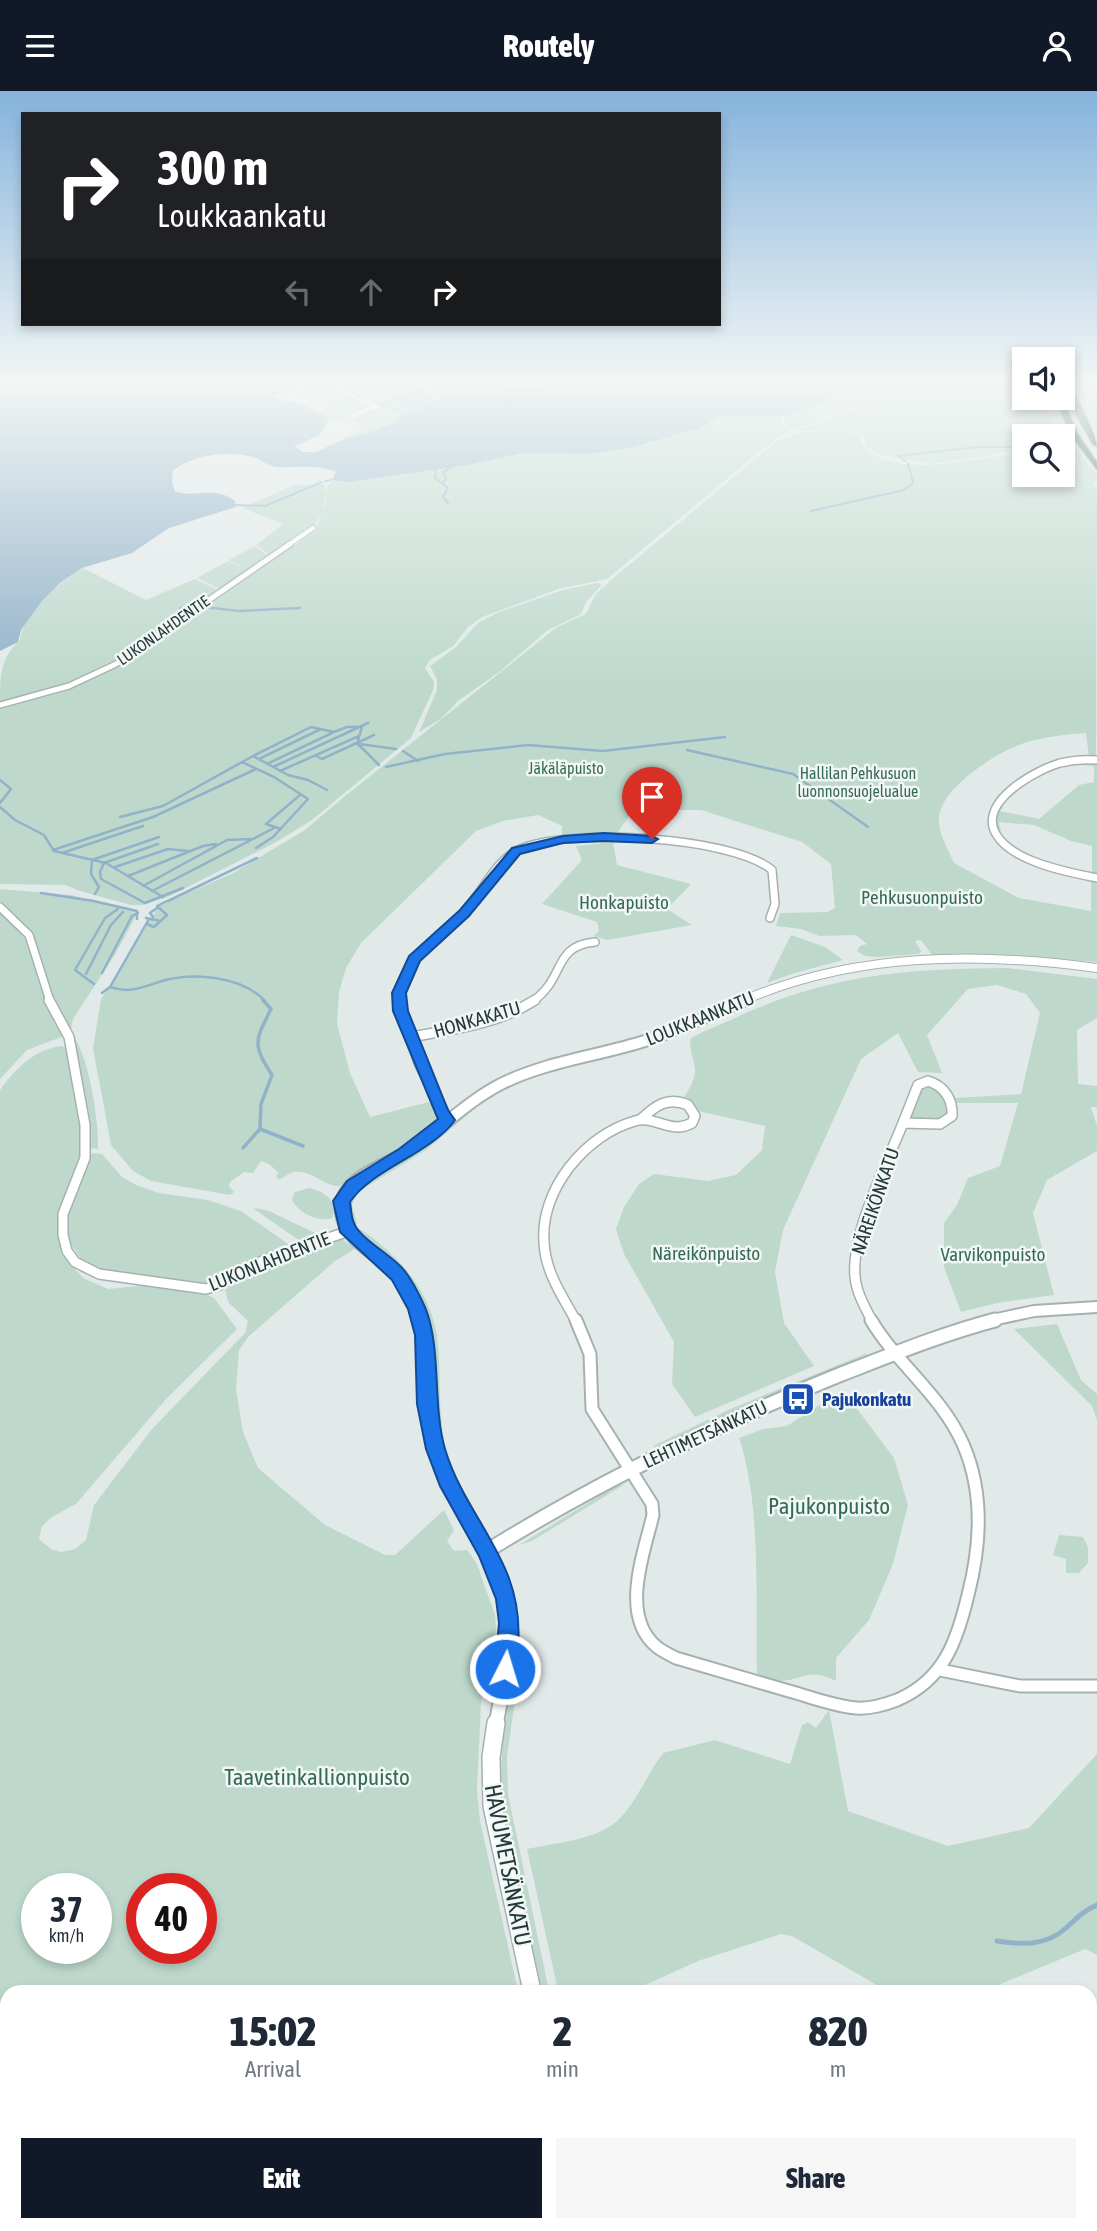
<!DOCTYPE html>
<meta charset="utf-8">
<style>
body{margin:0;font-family:"Asap Condensed",sans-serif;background:#f6f6f7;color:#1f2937;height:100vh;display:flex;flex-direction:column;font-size:26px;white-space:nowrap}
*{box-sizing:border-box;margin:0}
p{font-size:23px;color:#747a83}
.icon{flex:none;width:38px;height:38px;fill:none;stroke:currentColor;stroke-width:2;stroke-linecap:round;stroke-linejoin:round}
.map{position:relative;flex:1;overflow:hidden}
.side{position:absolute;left:0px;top:1894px;width:1097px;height:247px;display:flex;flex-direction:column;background:#fff;border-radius:21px 21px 0 0;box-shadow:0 4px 10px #0003}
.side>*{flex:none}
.top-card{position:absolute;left:21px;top:21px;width:700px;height:214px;border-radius:0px;box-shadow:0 4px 10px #0003;background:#202124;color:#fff;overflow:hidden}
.buttons{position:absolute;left:1012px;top:256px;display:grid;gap:14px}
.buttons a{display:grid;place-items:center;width:63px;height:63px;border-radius:0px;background:#fff;box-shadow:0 4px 10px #0003;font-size:35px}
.speed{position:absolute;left:21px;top:1782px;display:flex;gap:14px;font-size:35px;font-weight:700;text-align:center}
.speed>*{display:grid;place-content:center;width:91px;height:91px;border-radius:50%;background:#fff;box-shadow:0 4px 10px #0003;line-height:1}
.speed small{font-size:18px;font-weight:400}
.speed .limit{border:10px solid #d22;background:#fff;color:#111}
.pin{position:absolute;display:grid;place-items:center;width:60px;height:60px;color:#fff;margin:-72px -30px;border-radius:50% 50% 50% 0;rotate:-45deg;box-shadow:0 0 7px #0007}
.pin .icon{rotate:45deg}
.me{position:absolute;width:77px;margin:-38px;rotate:5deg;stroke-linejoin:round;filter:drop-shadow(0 0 5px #0008)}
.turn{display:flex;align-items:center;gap:24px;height:147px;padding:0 21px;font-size:32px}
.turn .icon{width:91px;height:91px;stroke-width:2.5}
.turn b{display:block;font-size:49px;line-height:60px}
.lanes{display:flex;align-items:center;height:66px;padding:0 21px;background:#0003;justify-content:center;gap:35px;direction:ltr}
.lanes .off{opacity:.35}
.eta{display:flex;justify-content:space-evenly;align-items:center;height:119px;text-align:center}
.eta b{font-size:42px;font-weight:800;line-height:49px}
.button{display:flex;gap:14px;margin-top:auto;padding:14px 21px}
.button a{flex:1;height:80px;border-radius:0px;background:#111827;color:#fff;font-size:28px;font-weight:800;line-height:80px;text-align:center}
.button a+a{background:#f6f6f7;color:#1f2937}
header{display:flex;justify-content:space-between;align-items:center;height:91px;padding:0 21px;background:#111827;color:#fff;font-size:32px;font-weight:800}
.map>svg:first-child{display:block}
</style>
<header><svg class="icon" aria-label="menu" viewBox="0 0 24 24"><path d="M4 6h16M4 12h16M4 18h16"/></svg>Routely<svg class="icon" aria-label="person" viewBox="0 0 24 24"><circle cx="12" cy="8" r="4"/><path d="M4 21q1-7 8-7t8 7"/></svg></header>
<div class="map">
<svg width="1097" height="2140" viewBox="0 0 1097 2140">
<rect width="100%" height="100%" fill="#e2eae9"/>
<path fill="#bed9cc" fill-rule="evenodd" d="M308,293L332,297L375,314L345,327L329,328L326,323L317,320L335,313L297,300Z
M441,293H503L432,311L422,318L400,324L396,331L369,342L339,349L357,341L363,332L350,328L377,317L339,297L388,295L447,301L433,299Z
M841,293H900C890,297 887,304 877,308L792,339L786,337L785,325L818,313L842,300Z
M904,293H1024V306H1042L1053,338L1059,345H1024V359L930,373L878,363L867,356L864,344C842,332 820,343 797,339L881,309Z
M1078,293H1097V343L1084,317Z
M721,325H782L783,335L789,340L765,356L607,488L558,498L482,526L468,536L453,555L430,569L425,577L434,591L433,599L411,647L312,729L278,750L170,805L143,814H131L80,800L65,794L0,793V616C41,605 83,593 121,572C161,549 195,517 234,491C258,475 295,458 314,438C328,422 321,401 332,389L355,390L525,362L588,363L632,357L698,338Z
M846,340L859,345C877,395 984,366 1024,361V383H1062V352L1071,351L1097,385V391L1092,390L1097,399L1096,666H1089L1086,642C1063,644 1038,646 1016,655C992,665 935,701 939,732C940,745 949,760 954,772L1019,807L1091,820V789L1097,790V871L993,863L932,864L921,849L915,850L921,860L919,863L877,866L865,865L857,860L860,855L867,853L856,844L819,845L801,838L776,835L780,822L827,821L835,817L831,773L802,751L701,719H643L629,725L616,744L562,745V735L538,724L503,730L476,740L361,852L346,877L339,901L337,933L350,982L370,1026L429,1011L435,1018L437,1028L429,1039L339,1095C323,1095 311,1078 294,1081C288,1082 284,1087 278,1089L276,1085L279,1082L269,1073L261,1070L253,1082L244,1081L230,1091L229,1095L234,1101L230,1104L151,1090L133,1080L111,1054L93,957L101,908L159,815L233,782L305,739L345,705L557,536L586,523L596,503L610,490L778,349L803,341Z
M324,393C335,430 297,449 271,465L256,454L283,433L242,417L294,394Z
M255,455L270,466L220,498L197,487L228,470L245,478L229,469Z
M83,477L146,509L195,488L218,499C173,534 126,570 73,592C50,601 24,606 0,613C0,585 0,567 20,549C24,518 57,494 83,477Z
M597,492L602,494L586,511L581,523L548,539L499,581L458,610L441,628L419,641L437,599V588L430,575L456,556L478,532L499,521L563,499Z
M1084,670L1097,672V784L1066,777L1092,781V755L1071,750L1034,734L999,731L1001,741L995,732L999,715L1003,716L1000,720L1039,728L1079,694L1094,691V675L1069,672Z
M613,751L617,774L691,793L667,818L692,834L607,849L594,845L599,840L597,831L542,813L582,769L576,755Z
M0,798L71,804L138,821L116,862L73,928L71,938L46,895L33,842L0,810Z
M0,820L22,840L42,899L64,945L27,959L0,988Z
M791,844L825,856L843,869L795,882L767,892Z
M1007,877L1097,888V927L1077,939L1078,993L1097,995V1016H1091L1097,1035V1060L1047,1089L1033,1122L1054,1204L997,1212L961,1221L944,1176V1132L957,1114L968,1087L1000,1075L1018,1012H956L955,1007L1021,1003L1040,922L1026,903L997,894L968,898L927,944L942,982L918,981L898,942L861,968L783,1139L775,1181L784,1232L814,1275L695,1326L672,1293L674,1251L624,1163L616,1138L624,1116L639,1093L654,1083L708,1090L736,1084L762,1059L765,1035L698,1020L693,1011L684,1006C704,975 691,978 690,948C704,939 723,933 739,925C832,883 906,878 1007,877Z
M72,947L76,949C90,973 99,1032 98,1058L90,1057Z
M61,955L68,958L83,1039L84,1063L60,1118L58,1146L65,1167L83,1187L108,1198L147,1194L206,1203L214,1207L237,1238L167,1307L76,1413L52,1426L42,1435L39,1448L51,1458L61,1461L75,1458L86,1449L94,1414L152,1338L245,1242L248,1230L228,1211L225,1199L263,1176L340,1147L356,1157L334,1171L248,1246L239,1259L236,1298L243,1341L258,1377L325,1434L385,1464H395L444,1419L454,1439L447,1450L454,1460L467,1459L477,1473L495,1524L496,1538L481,1612L477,1699L480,1730L518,1900H7V2133H240L239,2140H0V999C15,978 35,958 61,955ZM37,1797H96V1857H37ZM142,1797H201V1857H142Z
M926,993C939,999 947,1008 948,1022L941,1029L910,1027L921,998Z
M471,1017L472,1020L426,1059L358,1101L352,1114L357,1133L353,1134L348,1121V1111L359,1095L413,1063Z
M92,1062L102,1063L122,1086L136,1094L159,1102L208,1109L241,1120L291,1155L223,1189L205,1194L160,1186L105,1184L82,1170L69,1150L66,1137V1124L74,1101Z
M309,1097C324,1100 339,1110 332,1127C319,1132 296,1121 292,1108L295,1101Z
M256,1117L269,1120L315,1142V1145L305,1150L297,1148L254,1118Z
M360,1138C398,1163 430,1199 437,1245C441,1274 438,1303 442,1332L440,1335C432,1324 434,1306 433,1292C431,1216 424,1195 363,1146L357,1140Z
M1057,1233L1081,1289L1097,1303V1329L1092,1315L1014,1238Z
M865,1263L871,1264L653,1357L655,1354L728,1319Z
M843,1299L894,1367L908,1414L893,1473L869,1529L836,1567V1590C807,1576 805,1589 780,1590C773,1590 764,1587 757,1584C755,1512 762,1415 739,1347L763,1338L787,1335Z
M625,1393L532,1450L519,1454L616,1395Z
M1059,1444L1083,1446L1088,1456V1472L1079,1482H1066V1468L1053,1464Z
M509,1608L515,1609L507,1666L508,1703L549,1900H542L505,1730L501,1702L502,1655Z
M829,1619L848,1720L948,1755L1029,1737L1097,1663V1864L1085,1858L984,1900H887L792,1845L781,1843L698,1870L632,1900H558L527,1758C554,1752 588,1750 612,1734C632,1721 648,1681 663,1662L715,1649L790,1673L802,1634L808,1631L816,1637Z
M256,2133H410V2140H255Z"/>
<path fill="#91b2c9" d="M0,293H298L273,306L301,313L330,327L318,345L294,355L302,361H316L346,347L369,342L396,331L400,324L422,318L430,311L487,295L841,293L843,298L821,312L785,325L718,326L698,338L630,357L588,363L525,362L466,374L349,391L332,389L336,381C318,373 296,377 277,376C267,375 261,368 252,366C228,359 193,364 173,379L172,392L175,400C192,408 213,394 235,410L236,416L169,437L132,462L82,477L60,492L41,511L21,539L18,551L0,560Z"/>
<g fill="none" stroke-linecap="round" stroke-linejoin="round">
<path stroke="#91b2c9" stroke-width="2" d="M415,304L435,310
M402,307L426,314
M411,307L429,312
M392,310L418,319
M401,310L423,317
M406,322L380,313L421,299
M905,370L898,365L978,356H1024
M433,378L436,380L435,387L448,397L443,406L448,412
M325,390L331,389
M443,392L446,387L443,381L453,376
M236,414L265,415L322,391
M811,420L904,399L913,392L908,372"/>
<path stroke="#91b2c9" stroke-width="2.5" d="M204,516L239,520L300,517
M180,517H192
M358,653L379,674
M359,653L396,658
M687,659L793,683L868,736
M403,660L418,670
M253,665L311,636L334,641L347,636H362L357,653
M316,665L322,668L374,644
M259,668L321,638
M242,671L274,686L308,708L273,746L256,757
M267,673L332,642
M273,676L368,632
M386,676L445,663L528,654L603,660L725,646
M280,680L359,645
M0,689L11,698L0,712
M0,716L15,729L44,744L54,760L106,772L163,806
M120,726L163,715L253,665L288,684L308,689L327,699
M281,738L266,733L300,704
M158,753L104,772L100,781L101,788L145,812L183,797
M53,759L153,726L256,678
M62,762L143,735
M115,776L168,758L188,760
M128,785L203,755L216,753
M143,795L227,749L250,748
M152,800L274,737
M41,802L87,809
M95,803L99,796L91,783L92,769L159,746
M89,809L137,820V828
M168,810L257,767
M153,826L150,822L157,817
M146,827L160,830
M149,828L110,896C131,903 142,896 162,890C194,881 241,885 265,910
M147,833L154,836L167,824L157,815L167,810
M102,882L132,825L138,822
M86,883L111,834L123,821
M94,893L75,879L105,827L118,818
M102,902L110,896"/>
<path stroke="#91b2c9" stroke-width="3.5" d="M263,909L271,918C255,950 252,953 272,984L261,1013L260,1038L303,1055
M243,1057L260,1038"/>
<path stroke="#91b2c9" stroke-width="5" d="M997,1850C1022,1854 1046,1855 1066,1837C1076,1828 1084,1819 1097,1814"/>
<g stroke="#a5b1b1" stroke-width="6">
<path id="minor-far5" d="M334,293L339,299L377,315L353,325
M288,454L313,437"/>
</g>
<g stroke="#a5b1b1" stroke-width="8">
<path id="minor-far4" d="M0,614L69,595L116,573L290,453"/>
</g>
<g stroke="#a5b1b1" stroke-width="10">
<path id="minor-far3" d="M1097,669C1084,668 1072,669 1060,672C1036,679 977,711 996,743C1012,771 1068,781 1097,787
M0,816L29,844L50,910
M399,910C400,870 433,852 459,827C480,808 492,772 518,759C565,736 732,745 772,779L775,813L770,827
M533,910C566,887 552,855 595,851"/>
</g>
<g stroke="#a5b1b1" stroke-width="12">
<path id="minor-far2" d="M49,909L69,946L85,1034V1067L63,1123V1144L67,1160L75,1171L99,1183L206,1198L220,1194L264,1169L349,1140
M399,909L419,972L448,1029
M411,946C454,938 498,933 535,909
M928,990C944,995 953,1008 952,1025L940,1033L903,1032L918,994Z
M576,1230C563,1206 545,1181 544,1151C540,1099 585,1044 635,1030C656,1024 671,1044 692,1032L695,1025L688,1014C667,1005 655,1015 640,1029
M872,1230C865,1216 856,1201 855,1185C851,1143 887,1072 903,1032"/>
</g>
<g stroke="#a5b1b1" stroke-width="15">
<path id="minor-far1" d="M576,1229L590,1263L592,1318L652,1413L653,1424C644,1462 619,1525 657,1556C662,1560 670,1564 676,1567C713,1578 751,1589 789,1600C811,1606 833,1615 856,1617C870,1618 884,1614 897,1609C944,1589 957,1550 968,1504C981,1454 984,1401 963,1353C942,1305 897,1273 871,1229
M940,1579L1020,1595H1097"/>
</g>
<g stroke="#a5b1b1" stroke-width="18">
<path id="minor" d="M604,2140L618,2133"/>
</g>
<g stroke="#a5b1b1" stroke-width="10">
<path id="tertiary-far3" d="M742,910C855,861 977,861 1097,877"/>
</g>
<g stroke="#a5b1b1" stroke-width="14">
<path id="tertiary-far2" d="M421,1230C416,1215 410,1200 400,1188C384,1166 345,1152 341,1122C336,1088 384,1075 406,1061C439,1040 466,1011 501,993C547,970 599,965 648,949C681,938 713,923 746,909
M988,1230L1034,1220L1097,1216"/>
</g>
<g stroke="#a5b1b1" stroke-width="17">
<path id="tertiary-far1" d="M420,1229C432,1270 423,1313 435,1356C452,1412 501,1463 508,1517C514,1556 503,1595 496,1633
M487,1460C598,1391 718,1333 839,1284C891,1264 942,1243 995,1229"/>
</g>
<g stroke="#a5b1b1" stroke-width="20">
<path id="tertiary" d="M496,1632L491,1666L492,1715L532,1900
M565,2133L566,2140"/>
</g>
<g stroke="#bdc4c4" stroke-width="3">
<path id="motorway" d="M1064,293H1071C1077,309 1097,343 1097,356L1093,354L1073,319Z
M1055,306H1062L1078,343L1097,371V379L1070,343Z"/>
</g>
<use href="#minor-far5" stroke="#fff" stroke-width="4.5"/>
<use href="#minor-far4" stroke="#fff" stroke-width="5"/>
<use href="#minor-far3" stroke="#fff" stroke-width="7"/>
<use href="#minor-far2" stroke="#fff" stroke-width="9"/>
<use href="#minor-far1" stroke="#fff" stroke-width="11"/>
<use href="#minor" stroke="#fff" stroke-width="14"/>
<use href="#tertiary-far3" stroke="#fff" stroke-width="8"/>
<use href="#tertiary-far2" stroke="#fff" stroke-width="10"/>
<use href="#tertiary-far1" stroke="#fff" stroke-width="13"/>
<use href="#tertiary" stroke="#fff" stroke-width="17"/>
<use href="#motorway" fill="#346062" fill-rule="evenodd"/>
</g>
<linearGradient id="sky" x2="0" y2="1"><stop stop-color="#85b3dc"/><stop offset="0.49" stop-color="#f2f6f5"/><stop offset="1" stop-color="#f2f6f5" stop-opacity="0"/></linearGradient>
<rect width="1097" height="593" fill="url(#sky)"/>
<path fill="#1a73e8" stroke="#114b97" stroke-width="2" d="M604,742L652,745L658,748L652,752L604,750L563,752L520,763L469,825L420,870L406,902L408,920L448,1019L455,1029C432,1062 372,1078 350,1111C351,1117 351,1126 354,1132C360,1148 392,1164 404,1179C412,1189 420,1205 425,1216C442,1258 432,1312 445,1358C467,1431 525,1470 518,1555C517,1566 517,1576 513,1586L505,1589L498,1586L495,1578L499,1532L496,1508L479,1465L440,1395L426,1358L417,1313L415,1244L408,1218L392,1189L340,1141L333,1110L347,1090L399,1058L438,1028L393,920L392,902L409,865L460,819L512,757L563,745Z"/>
<defs>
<g id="bus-square" transform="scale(1.75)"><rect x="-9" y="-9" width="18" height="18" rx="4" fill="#1a4fb4" stroke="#f2f7f6"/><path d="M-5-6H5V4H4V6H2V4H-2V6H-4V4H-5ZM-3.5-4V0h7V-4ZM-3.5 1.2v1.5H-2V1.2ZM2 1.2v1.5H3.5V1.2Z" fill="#fff"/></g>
</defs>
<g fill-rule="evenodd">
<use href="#bus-square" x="798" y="1308"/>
</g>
<g text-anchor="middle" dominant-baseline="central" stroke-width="5" stroke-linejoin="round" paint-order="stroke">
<g font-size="16" fill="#243939" stroke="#f2f7f6">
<text transform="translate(163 539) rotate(-35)">LUKONLAHDENTIE</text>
</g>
<g font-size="16" fill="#346b56" stroke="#f2f7f6">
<text x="566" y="677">Jäkäläpuisto</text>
<text x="858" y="682">Hallilan Pehkusuon<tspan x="858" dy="18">luonnonsuojelualue</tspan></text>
</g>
<g font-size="19" fill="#346b56" stroke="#f2f7f6">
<text x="922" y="806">Pehkusuonpuisto</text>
<text x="624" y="811">Honkapuisto</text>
<text x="706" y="1162">Näreikönpuisto</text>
<text x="993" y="1163">Varvikonpuisto</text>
</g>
<g font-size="19" fill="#243939" stroke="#f2f7f6">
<text transform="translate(700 927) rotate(-22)">LOUKKAANKATU</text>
<text transform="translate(477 928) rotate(-16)">HONKAKATU</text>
<text transform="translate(875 1110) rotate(-71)">NÄREIKÖNKATU</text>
<text transform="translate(269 1170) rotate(-22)">LUKONLAHDENTIE</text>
<text transform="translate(705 1343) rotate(-25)">LEHTIMETSÄNKATU</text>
</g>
<g font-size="19" font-weight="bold" fill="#164399" stroke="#f2f7f6" text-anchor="start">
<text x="822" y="1308">Pajukonkatu</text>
</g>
<g font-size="23" fill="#346b56" stroke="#f2f7f6">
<text x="829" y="1415">Pajukonpuisto</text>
<text x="317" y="1686">Taavetinkallionpuisto</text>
</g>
<g font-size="23" fill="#243939" stroke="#f2f7f6">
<text transform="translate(508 1774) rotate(79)">HAVUMETSÄNKATU</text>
</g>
</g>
</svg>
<div class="buttons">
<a><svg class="icon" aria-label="sound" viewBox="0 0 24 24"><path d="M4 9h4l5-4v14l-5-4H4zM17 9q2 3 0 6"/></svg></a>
<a><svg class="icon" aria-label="search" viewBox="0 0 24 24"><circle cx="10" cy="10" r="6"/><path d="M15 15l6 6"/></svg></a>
</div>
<div class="speed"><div>37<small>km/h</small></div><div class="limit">40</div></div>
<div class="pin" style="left:652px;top:748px;background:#d93025"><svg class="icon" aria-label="arrive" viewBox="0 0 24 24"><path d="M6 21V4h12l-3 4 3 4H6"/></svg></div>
<svg class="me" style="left:505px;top:1578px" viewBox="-20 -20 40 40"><circle r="17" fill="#1a73e8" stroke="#fff" stroke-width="3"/><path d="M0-11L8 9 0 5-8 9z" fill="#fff"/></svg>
<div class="top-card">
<div class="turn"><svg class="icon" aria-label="right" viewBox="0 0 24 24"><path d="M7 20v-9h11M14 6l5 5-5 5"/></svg><div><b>300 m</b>Loukkaankatu</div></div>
<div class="lanes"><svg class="icon off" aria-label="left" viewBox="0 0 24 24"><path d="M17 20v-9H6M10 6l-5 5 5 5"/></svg><svg class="icon off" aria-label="ahead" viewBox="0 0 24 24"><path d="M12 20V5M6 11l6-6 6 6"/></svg><svg class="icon" aria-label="right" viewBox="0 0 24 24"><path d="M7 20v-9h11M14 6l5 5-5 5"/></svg></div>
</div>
<section class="side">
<div class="eta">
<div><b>15:02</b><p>Arrival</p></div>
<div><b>2</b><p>min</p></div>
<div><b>820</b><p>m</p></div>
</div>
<div class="button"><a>Exit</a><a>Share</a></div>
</section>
</div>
